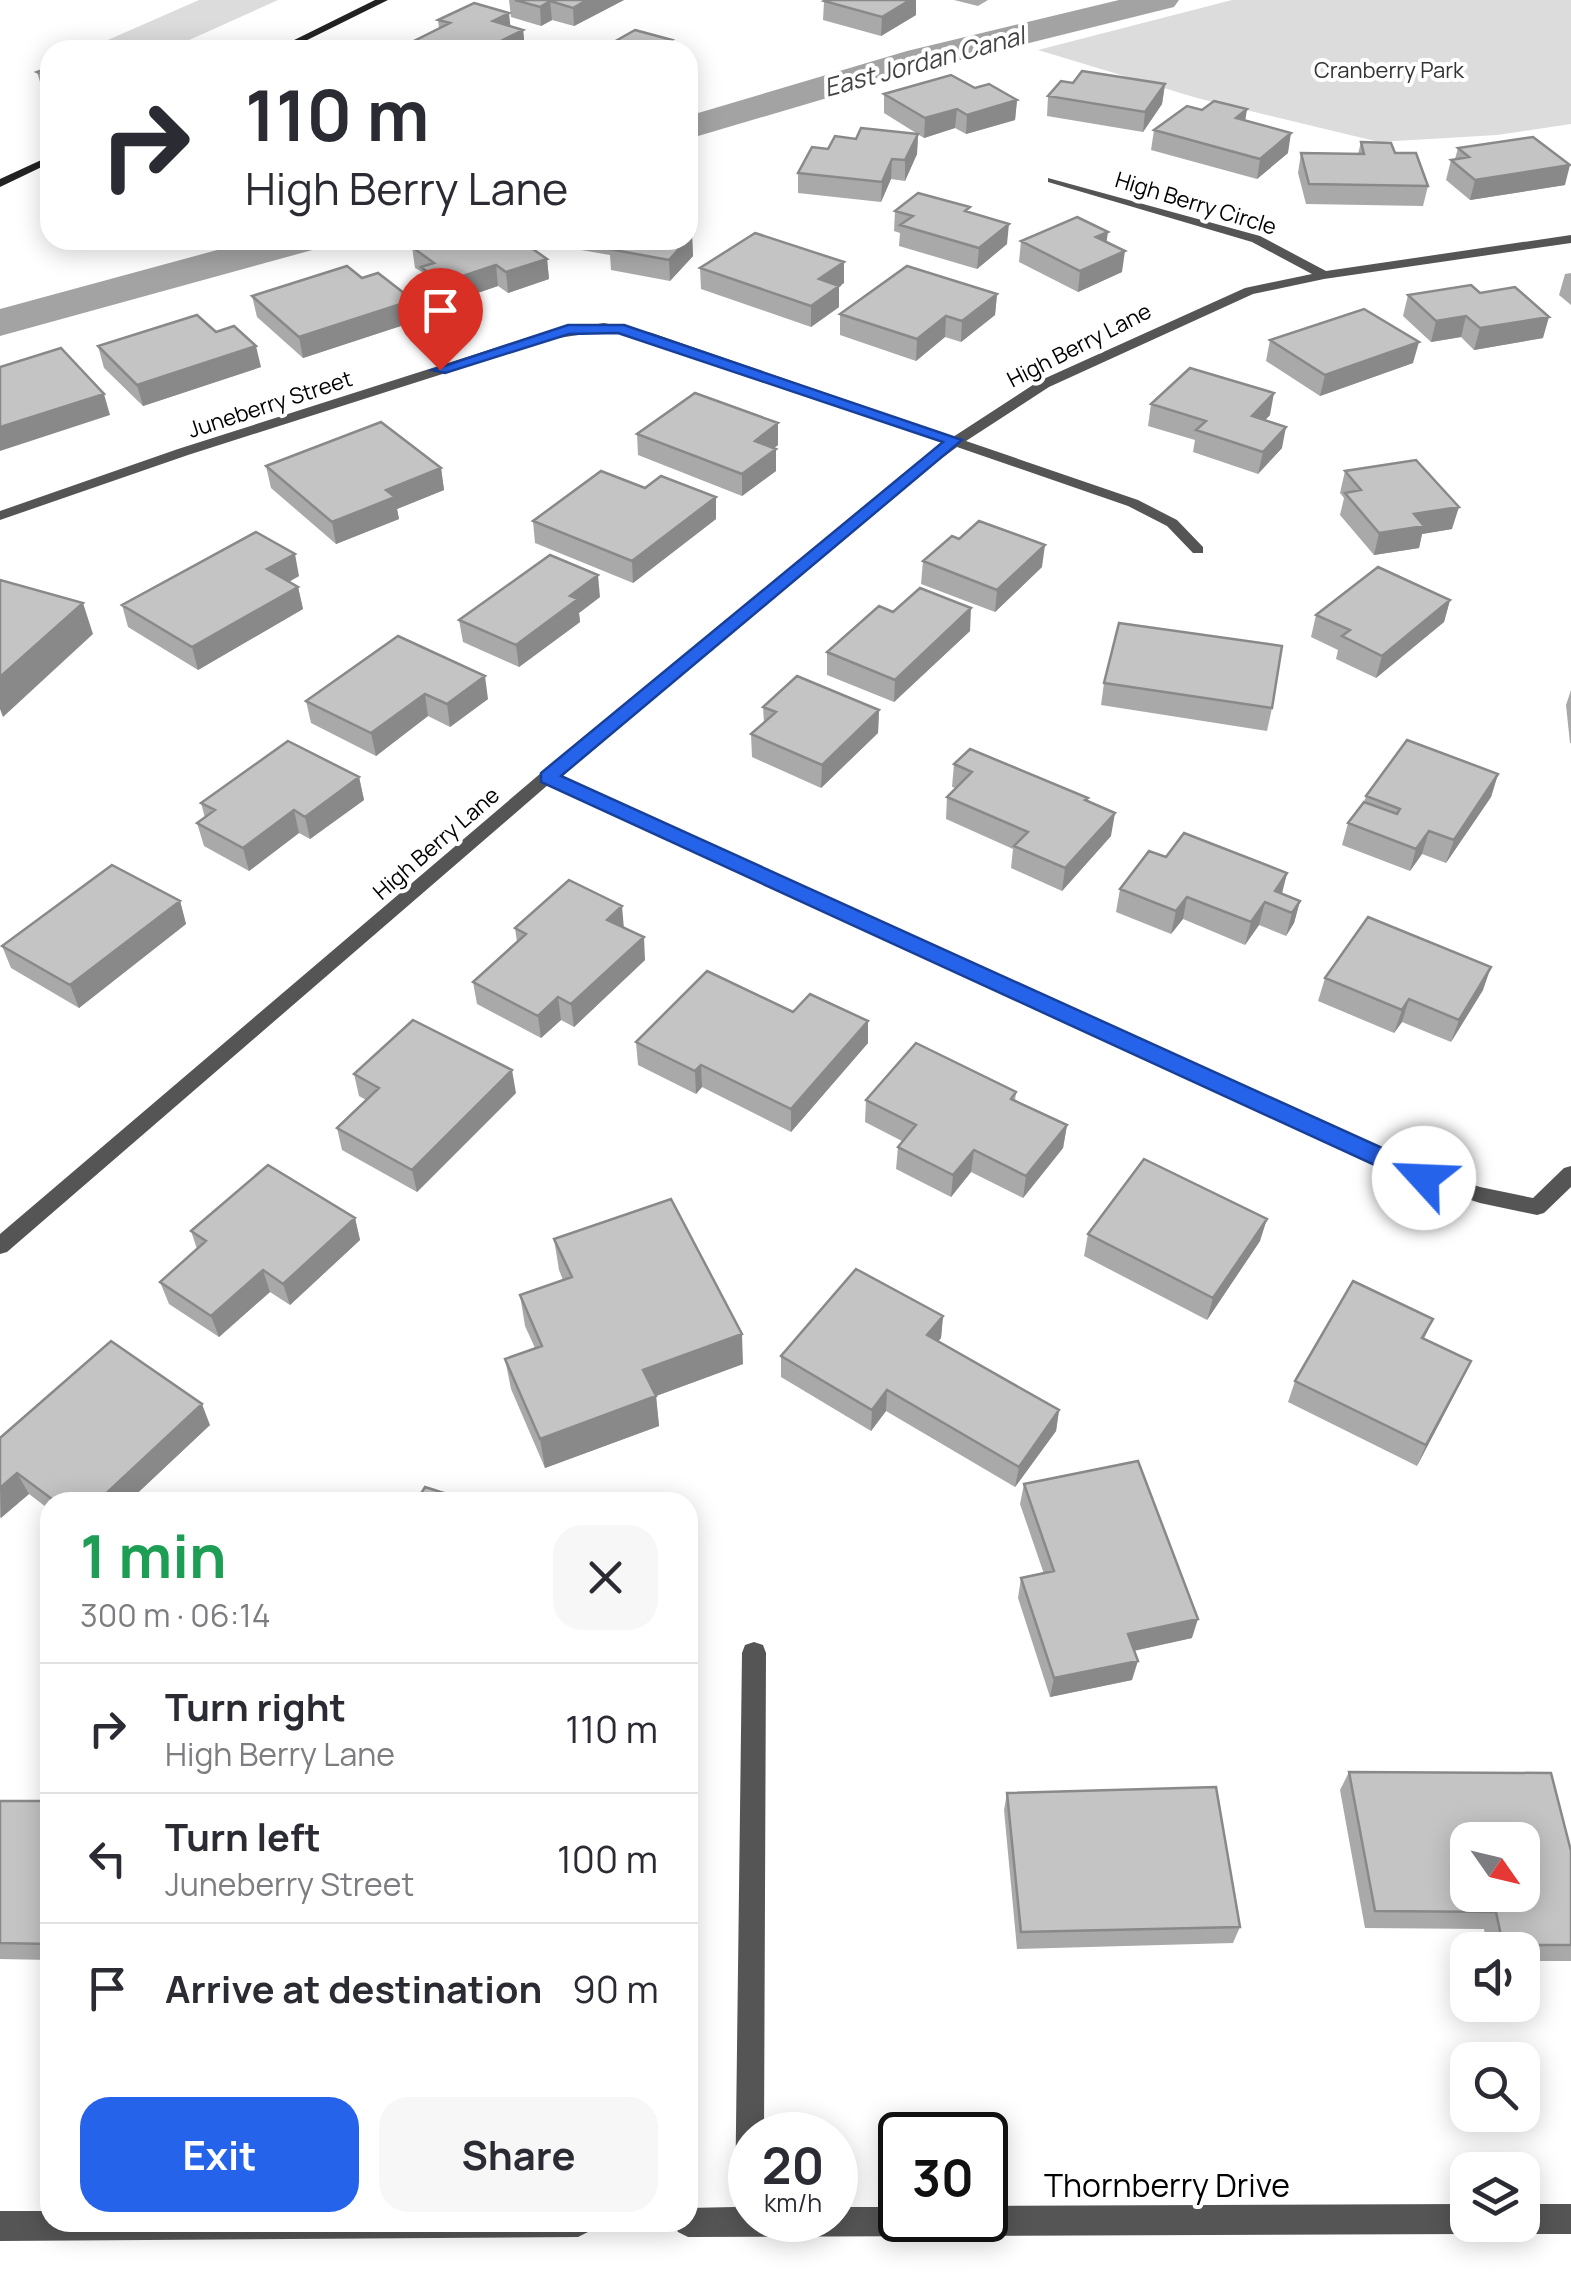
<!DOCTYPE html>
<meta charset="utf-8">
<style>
body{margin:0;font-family:Manrope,sans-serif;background:#f7f7f7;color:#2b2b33;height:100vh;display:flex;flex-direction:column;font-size:38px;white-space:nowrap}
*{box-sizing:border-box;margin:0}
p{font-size:32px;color:#7c7c81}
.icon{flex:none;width:55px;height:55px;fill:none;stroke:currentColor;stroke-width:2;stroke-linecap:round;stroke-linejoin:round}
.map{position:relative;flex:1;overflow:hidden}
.panel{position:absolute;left:40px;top:1492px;width:658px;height:740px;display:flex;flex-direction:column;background:#fff;border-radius:30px;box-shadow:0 5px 25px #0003}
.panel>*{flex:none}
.guide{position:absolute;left:40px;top:40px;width:658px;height:210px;border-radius:30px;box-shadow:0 5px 25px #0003;background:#fff;color:#2b2b33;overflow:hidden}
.needle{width:65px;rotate:124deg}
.controls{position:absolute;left:1450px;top:1822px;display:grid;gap:20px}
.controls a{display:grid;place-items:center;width:90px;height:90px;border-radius:20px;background:#fff;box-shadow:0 5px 25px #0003;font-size:50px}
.speed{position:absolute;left:728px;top:2112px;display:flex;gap:20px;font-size:50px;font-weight:700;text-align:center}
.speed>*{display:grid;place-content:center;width:130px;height:130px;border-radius:50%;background:#fff;box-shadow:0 5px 25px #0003;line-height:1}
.speed small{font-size:25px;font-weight:400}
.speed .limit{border:5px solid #111;border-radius:15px;background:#fff;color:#111}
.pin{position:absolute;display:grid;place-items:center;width:85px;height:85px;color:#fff;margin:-102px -42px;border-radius:50% 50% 50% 0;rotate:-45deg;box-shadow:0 0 10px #0007}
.pin .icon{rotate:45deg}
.me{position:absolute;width:110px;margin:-55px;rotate:295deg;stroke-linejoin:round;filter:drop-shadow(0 0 8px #0008)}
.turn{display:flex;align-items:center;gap:35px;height:210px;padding:0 40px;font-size:45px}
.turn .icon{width:130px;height:130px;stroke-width:2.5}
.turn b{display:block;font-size:70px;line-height:85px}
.round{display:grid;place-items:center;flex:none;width:105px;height:105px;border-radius:30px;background:#f7f7f7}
.head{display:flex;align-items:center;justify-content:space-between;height:170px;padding:0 40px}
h1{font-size:60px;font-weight:700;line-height:75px;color:#1e9e55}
.cta{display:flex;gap:20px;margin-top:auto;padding:20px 40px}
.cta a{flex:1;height:115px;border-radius:30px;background:#2563eb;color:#fff;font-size:40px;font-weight:700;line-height:115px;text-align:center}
.cta a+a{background:#f7f7f7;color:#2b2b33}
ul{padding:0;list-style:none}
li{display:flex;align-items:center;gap:30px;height:130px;padding:0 40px;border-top:2px solid #e1e1e2}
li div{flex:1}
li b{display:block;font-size:38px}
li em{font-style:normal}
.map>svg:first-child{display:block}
</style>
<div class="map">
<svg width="1571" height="2274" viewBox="0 0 1571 2274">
<rect width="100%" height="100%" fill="#fff"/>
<path fill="#dcdcdc" d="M199,0H278L167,50H85Z
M1232,0H1571V124L1497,135L1379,142L1197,98L1038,50Z"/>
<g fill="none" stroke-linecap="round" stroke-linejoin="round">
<path fill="#a3a3a3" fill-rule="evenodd" d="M1119,0H1179L1174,7L932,67L688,139V116L907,51Z
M254,240H322L316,249L0,336V309Z"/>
<path fill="#555" fill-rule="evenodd" d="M1048,178L1260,236L1326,271L1571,235V243L1324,279L1253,294L1049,387L966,441L1138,500L1177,520L1203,547V553H1193L1167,526L1128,506L957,447L919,475L559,776L1432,1171L1480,1187L1533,1198L1564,1168L1571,1166V1187L1544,1213L1537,1215L1480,1203L1418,1183L549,784L7,1252L0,1254V1234L541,773L909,469L945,443L644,339L604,331L552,339L188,455L0,520V511L178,449L545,332L604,323L652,333L953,437L1039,381L1245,288L1312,274L1252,242L1048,182Z
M754,1642L763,1645L766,1653L764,2135H750V2220H835V2207H900V2220H985V2206L1468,2204V2225H1480L1478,2229L1468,2234L688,2237L678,2232L674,2222H688V2208L735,2207L742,1653L745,1645Z
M1522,2204H1571V2234H1522L1512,2229L1510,2225H1522Z
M0,2211H50V2222H592L588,2232L578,2237L0,2241Z"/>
<path fill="#222" fill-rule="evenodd" d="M375,0H388L287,50H274Z
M50,156V163L0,187V179Z"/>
</g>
<path fill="#a9a9a9" d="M509,0H624L574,26L552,20L541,26L511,17Z
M954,0H988L978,6Z
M824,1L916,15L881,36L823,20Z
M438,20L510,26L523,30L525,49L411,50L410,43L439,29Z
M672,40V50H613L612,43Z
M50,67V86L40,82L37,72Z
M1073,83L1165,84L1162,104L1143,132L1047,116L1048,96Z
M975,88L1017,100L1015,120L966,134L955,128L924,138L884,113V94Z
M1245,121L1288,153L1257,179L1151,150L1154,130Z
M918,134L917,154L905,181L891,179L881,202L798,193V173L828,149L856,139Z
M1361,142L1395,153L1428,186L1423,206L1306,204L1298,173L1301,153L1358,154Z
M1458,148L1565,185L1470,200L1446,180L1451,160L1455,159Z
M895,211L970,212L1007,244L977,269L899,246L900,233L894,231Z
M692,235L693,256L670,281L611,270L610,255L581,250L580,240H688Z
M92,240H168L154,247L135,241L118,250Z
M1021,241L1106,242L1122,272L1078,292L1019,262Z
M412,247L547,259L549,279L508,293L498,286L445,304L424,288L422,272L415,268Z
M700,268L844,283L839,286V307L811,327L701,289Z
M1571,273V305L1559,295L1565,274Z
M362,278L413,300L416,321L303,358L257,317L252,296Z
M1480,293L1543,338L1474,350L1461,337L1431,342L1403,316L1408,295Z
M997,294L995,315L961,342L945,337L916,361L840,335V314Z
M216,332L261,367L143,406L104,368L98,346Z
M1270,340L1413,363L1320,396L1266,361Z
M1151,404L1270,415L1265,420L1282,448L1258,474L1193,452L1195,440L1148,426Z
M637,434L778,445L774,448L776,471L742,496L638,455Z
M266,466L441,468L444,490L397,509L399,519L336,544L271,488Z
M1345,471L1452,529L1422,534L1419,548L1374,555L1340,515L1344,498L1340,493Z
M645,488L716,497V519L633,583L535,543L533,521Z
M923,561L1042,567L995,612L921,584Z
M299,576L289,582L298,587L303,609L198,670L128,627L122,605Z
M600,597L579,613L580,622L519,667L463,642L459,620Z
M1450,600L1444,622L1376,678L1336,659L1338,650L1311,637L1316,615Z
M893,612L970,631L894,702L827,675V652Z
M398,636L488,699L450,727L428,716L376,756L311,723L306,701Z
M1104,683L1272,708L1267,731L1101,705Z
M1571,690V743H1570L1566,705Z
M763,707L879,710L878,733L821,788L752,757L751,734L764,723Z
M954,764L1088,798L1087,801L1111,836L1062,891L1011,868L1013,849L946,819L947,797L956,788L952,787Z
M1498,774L1491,797L1446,863L1422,854L1410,871L1342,845L1348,823L1364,802L1366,796Z
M359,777L364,800L310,839L299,833L249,871L204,846L197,823L205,818L201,803Z
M1166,857L1287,873L1282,894L1300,901L1294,923L1286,936L1259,925L1245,945L1183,919L1171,934L1116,912L1120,889Z
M180,901L186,924L79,1008L11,968L2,946Z
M515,928H624L645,960L574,1027L561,1020L541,1038L477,1004L473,982L517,942Z
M1325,978L1483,990L1451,1042L1402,1022L1394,1033L1318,1001Z
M793,1012L868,1043L791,1132L702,1087L696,1094L638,1065L636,1042Z
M354,1074L516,1093L417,1192L342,1150L337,1128L366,1100L359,1096Z
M1016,1092L1015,1101L1067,1125L1063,1148L1023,1198L971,1172L951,1197L896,1169L898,1147L902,1141L865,1122L866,1100Z
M355,1218L360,1240L290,1305L270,1292L219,1337L169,1304L160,1282L197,1249L191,1231Z
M1088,1234L1260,1241L1207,1320L1084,1256Z
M554,1239L743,1364L656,1396L659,1426L545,1468L511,1389L505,1359L535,1348L525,1326L520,1295L563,1280L559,1270Z
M943,1316L941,1338L938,1341L1059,1410L1056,1431L1015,1487L886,1411L871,1431L781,1377V1356Z
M1433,1319L1424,1339L1461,1382L1417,1466L1288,1402L1295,1381Z
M210,1425L128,1502H50V1510L29,1494L0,1518V1438Z
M1024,1484L1192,1638L1134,1651L1132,1680L1050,1697L1018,1598L1021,1578L1044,1574L1020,1504Z
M1349,1772L1571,1851V1961H1522V1950H1488L1484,1929L1365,1928L1340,1790Z
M1007,1793L1240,1927L1233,1943L1017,1949L1004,1810Z
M0,1801H50V1960L0,1959Z"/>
<path fill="#898989" d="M587,0H624L574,26L573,8Z
M910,0H916V15L881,36L882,17Z
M550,1L552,20L541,26L540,7Z
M509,13L511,31L493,21Z
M523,30L525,49L523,50H483Z
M672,40V50H655Z
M1165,84L1162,104L1143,132L1145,112Z
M1017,100L1015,120L966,134L967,115Z
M957,109L955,128L924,138L925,118Z
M1247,109L1244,129L1236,118Z
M1291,133L1288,153L1257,179L1260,159Z
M918,134L917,154L905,181V160Z
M892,159L891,179L881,202L882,182Z
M1570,165L1565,185L1470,200L1475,180Z
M1009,224L1007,244L977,269L979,248Z
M1108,232L1105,252L1096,237Z
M692,235L693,256L670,281L669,260Z
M116,240H135V241L118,250Z
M152,240H168L154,247Z
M1125,251L1122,272L1078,292L1080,271Z
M547,259L549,279L508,293L506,272Z
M844,262V283L819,300V279Z
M496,265L498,286L445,304L442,283Z
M839,286V307L811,327V306Z
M997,294L995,315L961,342L962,321Z
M413,300L416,321L303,358L299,337Z
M946,316L945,337L916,361L917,339Z
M1466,316L1461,337L1431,342L1436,321Z
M1549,317L1543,338L1474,350L1480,328Z
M1419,342L1413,363L1320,396L1325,375Z
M256,346L261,367L143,406L137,385Z
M1274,393L1270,415L1248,438L1252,416Z
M104,394L110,415L0,451V427Z
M778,423V445L755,463V441Z
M1286,427L1282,448L1258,474L1263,452Z
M776,449V471L742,496V474Z
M441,468L444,490L397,509L399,519L336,544L332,522L386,490Z
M716,497V519L633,583L632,561Z
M1459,507L1452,529L1422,534L1419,548L1374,555L1379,533L1414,514Z
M1045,545L1042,567L995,612L997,590Z
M295,554L299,576L272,591L267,569Z
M598,575L600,597L579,613L580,622L519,667L516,645L570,596Z
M298,587L303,609L198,670L192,647Z
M1450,600L1444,622L1376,678L1382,656Z
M83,603L93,634L3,717L0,709V677Z
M971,608L970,631L894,702L895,680Z
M485,676L488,699L450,727L447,704Z
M425,694L428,716L376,756L371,733Z
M879,710L878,733L821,788L822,765Z
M1498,774L1491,797L1446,863L1454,840Z
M359,777L364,800L310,839L305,817Z
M294,810L299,833L249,871L243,848Z
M1115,813L1111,836L1062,891L1065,868Z
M1429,831L1422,854L1410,871L1416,849Z
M1287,873L1281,896L1275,891Z
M1187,897L1183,919L1171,934L1176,911Z
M180,901L186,924L79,1008L70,985Z
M1300,901L1294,923L1286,936L1292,913Z
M1265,902L1259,925L1245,945L1251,922Z
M622,906L624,929L607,920Z
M644,937L645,960L574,1027L571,1004Z
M1491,967L1483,990L1451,1042L1459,1020Z
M558,997L561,1020L541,1038L538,1016Z
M1409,999L1402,1022L1394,1033L1402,1010Z
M868,1021V1043L791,1132V1109Z
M701,1065L702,1087L696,1094L695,1071Z
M512,1070L516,1093L417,1192L412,1170Z
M1067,1125L1063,1148L1023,1198L1026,1176Z
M974,1150L971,1172L951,1197L953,1175Z
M355,1218L360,1240L290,1305L283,1284Z
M1267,1219L1260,1241L1207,1320L1213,1298Z
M263,1270L270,1292L219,1337L211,1316Z
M943,1316L941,1338L925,1356L927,1335Z
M742,1334L743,1364L656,1396L659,1426L545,1468L540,1439L643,1370Z
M1471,1361L1461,1382L1417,1466L1426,1445Z
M887,1390L886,1411L871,1431L872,1410Z
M202,1404L210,1425L128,1502H97Z
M1059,1410L1056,1431L1015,1487L1019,1467Z
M17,1473L29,1494L1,1518L0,1488Z
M1198,1619L1192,1638L1123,1653L1128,1634Z
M1138,1661L1132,1680L1050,1697L1054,1678Z"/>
<path fill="#c4c4c4" stroke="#898989" stroke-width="2.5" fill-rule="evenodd" d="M515,0H587L573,8L550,1L540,7Z
M826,0H910L882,17L824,1Z
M474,3L509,13L493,21L523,30L483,50H433L410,43L450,23L438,20Z
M635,30L672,40L655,50H637L612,43Z
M50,67V77L37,72Z
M1082,71L1165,84L1145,112L1048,96L1061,81L1073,83Z
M951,75L975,88L989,84L1017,100L967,115L957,109L925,118L884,94Z
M1214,101L1247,109L1236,118L1291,133L1260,159L1154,130L1187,106L1202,110Z
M861,128L918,134L905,160L892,159L882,182L798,173L812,147L828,149L835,136L856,139Z
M1533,137L1570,165L1475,180L1451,160L1469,157L1458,148Z
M1361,142L1391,143L1395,153H1416L1428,186L1309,184L1301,153L1364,154Z
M918,193L970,207L965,211L1009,224L979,248L900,225L913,216L895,211Z
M1077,217L1108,232L1096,237L1125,251L1080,271L1021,241Z
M755,233L844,262L819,279L839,286L811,306L700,268Z
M434,240H520L547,259L506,272L496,265L442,283L421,267L434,263L412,247Z
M618,240H687L669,260L609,249Z
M347,266L362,278L378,273L413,300L299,337L252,296Z
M907,266L997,294L962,321L946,316L917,339L840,314Z
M1471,285L1480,293L1515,287L1549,317L1480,328L1466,316L1436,321L1408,295Z
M1364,309L1419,342L1325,375L1270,340Z
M197,315L216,332L234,326L256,346L137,385L98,346Z
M61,348L104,394L0,427V367Z
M1190,368L1274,393L1252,416L1286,427L1263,452L1196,430L1206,421L1151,404Z
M695,393L778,423L755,441L776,449L742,474L637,434Z
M381,422L441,468L386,490L395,497L332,522L266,466Z
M1416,460L1459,507L1414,514L1424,526L1379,533L1345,493L1361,490L1345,471Z
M601,471L645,488L661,476L716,497L632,561L533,521Z
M979,521L1045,545L997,590L923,561L952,536L959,539Z
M256,532L295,554L267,569L298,587L192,647L122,605Z
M550,555L598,575L570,596L578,599L516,645L459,620Z
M1378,567L1450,600L1382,656L1342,636L1350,630L1316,615Z
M0,580L83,603L0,677Z
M920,588L971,608L895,680L827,652L879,606L893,612Z
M1119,623L1282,646L1272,708L1104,683Z
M398,636L485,676L447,704L425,694L371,733L306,701Z
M797,676L879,710L822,765L751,734L776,712L763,707Z
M1407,740L1498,774L1454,840L1429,831L1416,849L1348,823L1364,802L1397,814L1400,809L1366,796Z
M288,741L359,777L305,817L294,810L243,848L197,823L215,810L201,803Z
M970,749L1088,798L1085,800L1115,813L1065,868L1014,846L1028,832L947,797L972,772L954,764Z
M1184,833L1287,873L1275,891L1300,901L1292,913L1265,902L1251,922L1187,897L1176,911L1120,889L1149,851L1166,857Z
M112,865L180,901L70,985L2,946Z
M569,880L622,906L607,920L644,937L571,1004L558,997L538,1016L473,982L526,934L515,928Z
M1368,917L1491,967L1459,1020L1409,999L1402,1010L1325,978Z
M707,971L793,1012L810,994L868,1021L791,1109L701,1065L695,1071L636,1042Z
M413,1020L512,1070L412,1170L337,1128L379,1088L354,1074Z
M916,1043L1016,1092L1011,1099L1067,1125L1026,1176L974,1150L953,1175L898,1147L916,1125L866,1100Z
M1144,1159L1267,1219L1213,1298L1088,1234Z
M268,1165L355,1218L283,1284L263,1270L211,1316L160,1282L206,1241L191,1231Z
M671,1199L742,1334L643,1370L656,1396L540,1439L505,1359L542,1346L520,1295L572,1277L554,1239Z
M856,1269L943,1316L927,1335L1059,1410L1019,1467L887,1390L872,1410L781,1356Z
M1353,1281L1433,1319L1422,1338L1471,1361L1426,1445L1295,1381Z
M111,1341L202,1404L97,1502H56L17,1473L0,1488V1438Z
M1138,1461L1198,1619L1128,1634L1138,1661L1054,1678L1021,1578L1054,1571L1024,1484Z
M425,1487L472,1502H416Z
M1349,1772L1551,1773L1571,1851V1945H1503L1496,1912L1375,1911ZM1468,1840H1522V1895H1468Z
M1216,1787L1240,1927L1021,1932L1007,1793Z
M0,1801H50V1944L0,1943Z"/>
<path fill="#2563eb" stroke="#184099" stroke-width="2.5" d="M624,325L962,440L561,776L1433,1171L1436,1178L1433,1184H1416L541,782V773L943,442L618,333L569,334L445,373L432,370L568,325Z"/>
<g text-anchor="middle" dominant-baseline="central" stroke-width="8" stroke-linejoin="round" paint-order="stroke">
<g font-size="22" fill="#333" stroke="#fff">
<text x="1389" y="70">Cranberry Park</text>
</g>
<g font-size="22" fill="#000" stroke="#fff">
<text transform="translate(1196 203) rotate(17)">High Berry Circle</text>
<text transform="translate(1079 345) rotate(-27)">High Berry Lane</text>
<text transform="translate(270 404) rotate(-18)">Juneberry Street</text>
<text transform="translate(436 843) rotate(-41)">High Berry Lane</text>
</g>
<g font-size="25" font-style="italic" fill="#444" stroke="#fff">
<text transform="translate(924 61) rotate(-15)">East Jordan Canal</text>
</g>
<g font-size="32" fill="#000" stroke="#fff">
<text x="1167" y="2185">Thornberry Drive</text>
</g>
</g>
</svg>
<div class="controls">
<a><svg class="needle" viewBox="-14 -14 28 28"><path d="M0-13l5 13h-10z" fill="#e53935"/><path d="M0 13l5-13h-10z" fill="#7c7c81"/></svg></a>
<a><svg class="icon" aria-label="sound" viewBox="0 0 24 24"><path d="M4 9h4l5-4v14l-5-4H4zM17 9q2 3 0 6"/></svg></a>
<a><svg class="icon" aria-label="search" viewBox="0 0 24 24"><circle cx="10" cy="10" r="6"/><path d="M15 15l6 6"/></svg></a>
<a><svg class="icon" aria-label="layers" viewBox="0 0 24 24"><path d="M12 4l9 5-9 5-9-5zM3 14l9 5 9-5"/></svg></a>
</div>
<div class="speed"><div>20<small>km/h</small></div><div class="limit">30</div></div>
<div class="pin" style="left:440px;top:370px;background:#d93025"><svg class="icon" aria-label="arrive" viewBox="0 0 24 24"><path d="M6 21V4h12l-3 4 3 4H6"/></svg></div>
<svg class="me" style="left:1424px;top:1178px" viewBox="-20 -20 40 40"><circle r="19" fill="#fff"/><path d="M0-13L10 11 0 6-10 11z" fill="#2563eb"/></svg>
<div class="guide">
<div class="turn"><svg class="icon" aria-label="right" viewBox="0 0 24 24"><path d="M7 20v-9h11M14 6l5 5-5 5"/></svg><div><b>110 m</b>High Berry Lane</div></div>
</div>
<section class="panel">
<div class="head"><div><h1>1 min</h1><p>300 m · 06:14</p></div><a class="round"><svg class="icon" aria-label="close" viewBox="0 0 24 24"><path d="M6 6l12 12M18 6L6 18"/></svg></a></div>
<ul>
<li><svg class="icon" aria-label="right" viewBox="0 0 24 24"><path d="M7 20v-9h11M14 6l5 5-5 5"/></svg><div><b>Turn right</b><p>High Berry Lane</p></div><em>110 m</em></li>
<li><svg class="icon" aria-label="left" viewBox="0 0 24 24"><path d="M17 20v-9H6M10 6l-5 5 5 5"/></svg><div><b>Turn left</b><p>Juneberry Street</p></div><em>100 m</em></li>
<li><svg class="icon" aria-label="arrive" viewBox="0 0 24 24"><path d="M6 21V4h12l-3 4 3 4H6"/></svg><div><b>Arrive at destination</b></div><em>90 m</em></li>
</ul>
<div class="cta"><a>Exit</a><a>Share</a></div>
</section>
</div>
